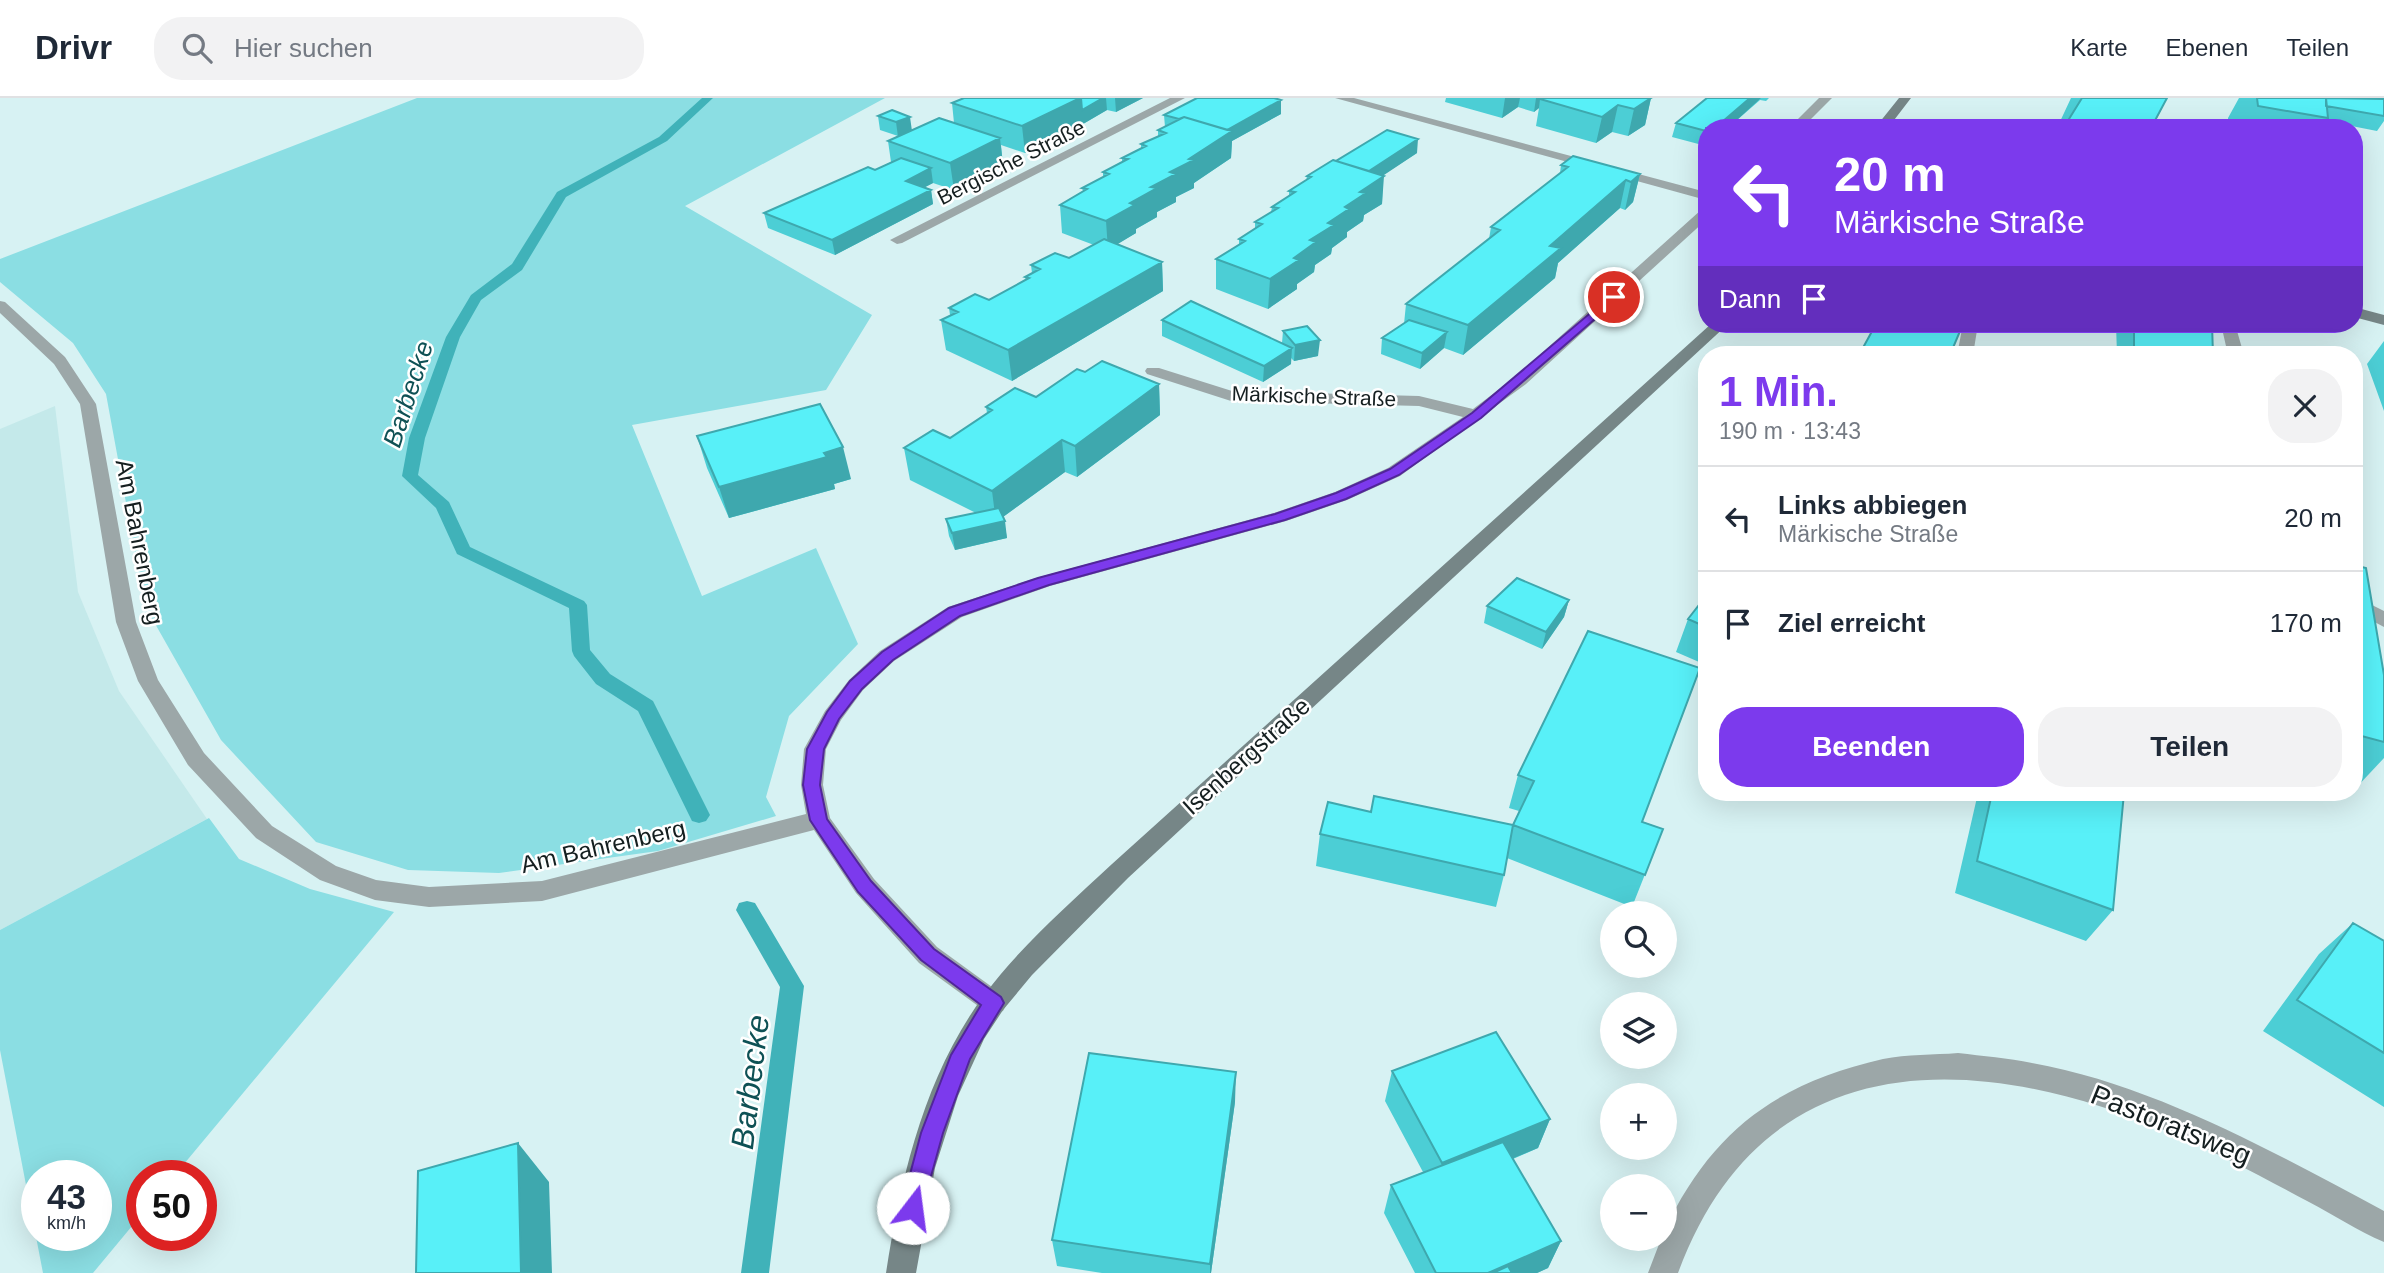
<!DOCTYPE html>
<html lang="de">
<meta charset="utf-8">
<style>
body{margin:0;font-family:Helvetica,sans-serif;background:#f2f2f3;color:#1f2937;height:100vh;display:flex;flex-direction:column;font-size:26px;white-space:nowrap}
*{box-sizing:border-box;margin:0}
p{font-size:23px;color:#747a83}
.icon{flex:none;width:38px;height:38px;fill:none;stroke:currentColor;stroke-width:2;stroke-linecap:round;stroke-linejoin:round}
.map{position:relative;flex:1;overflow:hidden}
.details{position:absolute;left:1698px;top:248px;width:665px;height:455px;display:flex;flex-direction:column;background:#fff;border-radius:28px;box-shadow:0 7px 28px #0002}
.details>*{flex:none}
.guide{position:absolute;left:1698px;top:21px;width:665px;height:214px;border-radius:28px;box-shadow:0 7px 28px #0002;background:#7c3aed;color:#fff;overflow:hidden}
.fabs{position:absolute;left:1600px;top:803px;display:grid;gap:14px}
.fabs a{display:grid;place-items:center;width:77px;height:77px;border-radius:50%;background:#fff;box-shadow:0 7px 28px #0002;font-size:35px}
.speed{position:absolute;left:21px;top:1062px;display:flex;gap:14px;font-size:35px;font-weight:700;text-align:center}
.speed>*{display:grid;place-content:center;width:91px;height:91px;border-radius:50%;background:#fff;box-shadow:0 7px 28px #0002;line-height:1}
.speed small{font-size:18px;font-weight:400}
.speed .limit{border:10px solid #d22;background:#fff;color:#111}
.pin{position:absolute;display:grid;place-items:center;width:60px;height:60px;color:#fff;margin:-30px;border:4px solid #fff;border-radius:50%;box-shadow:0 2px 7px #0007}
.me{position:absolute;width:77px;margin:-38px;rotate:15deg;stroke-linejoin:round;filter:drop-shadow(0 0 5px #0008)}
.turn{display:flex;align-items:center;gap:24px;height:147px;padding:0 21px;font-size:32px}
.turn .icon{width:91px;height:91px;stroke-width:2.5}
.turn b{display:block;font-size:49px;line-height:60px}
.then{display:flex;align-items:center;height:66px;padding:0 21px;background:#0003;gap:14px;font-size:26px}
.round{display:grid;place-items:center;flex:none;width:74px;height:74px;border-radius:28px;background:#f2f2f3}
.summary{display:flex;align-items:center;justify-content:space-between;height:119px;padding:0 21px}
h1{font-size:42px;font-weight:800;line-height:52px;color:#7c3aed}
.primary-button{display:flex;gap:14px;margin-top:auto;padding:14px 21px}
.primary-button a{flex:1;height:80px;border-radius:28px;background:#7c3aed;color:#fff;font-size:28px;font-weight:800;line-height:80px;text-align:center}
.primary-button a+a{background:#f2f2f3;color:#1f2937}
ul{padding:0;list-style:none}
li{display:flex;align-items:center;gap:21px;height:105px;padding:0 21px;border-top:2px solid #e0e1e3}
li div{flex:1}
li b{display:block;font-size:26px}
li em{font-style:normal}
header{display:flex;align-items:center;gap:42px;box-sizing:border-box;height:98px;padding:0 35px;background:#fff;border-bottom:2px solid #e0e1e3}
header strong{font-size:33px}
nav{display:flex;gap:38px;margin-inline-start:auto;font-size:24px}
.search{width:490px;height:63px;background:#f2f2f3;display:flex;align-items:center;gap:18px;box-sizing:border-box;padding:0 24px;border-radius:28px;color:#747a83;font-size:26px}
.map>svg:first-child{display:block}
</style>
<header>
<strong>Drivr</strong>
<div class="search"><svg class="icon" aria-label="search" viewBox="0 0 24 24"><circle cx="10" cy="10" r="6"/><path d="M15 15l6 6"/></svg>Hier suchen</div>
<nav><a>Karte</a><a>Ebenen</a><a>Teilen</a></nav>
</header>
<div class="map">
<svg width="2384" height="1175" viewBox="0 0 2384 1175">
<rect width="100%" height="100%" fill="#d7f2f3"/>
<path fill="#c4e9ea" d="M55,308L78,494L119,593L207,721L0,832V331Z"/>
<path fill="#8bdee3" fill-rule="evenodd" d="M417,0H885L685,108L872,217L826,292L632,327L702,498L816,450L858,546L789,618L766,699L776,718L658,753L499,775L408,772L316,744L221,642L145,508L106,296L73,245L0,184V161Z
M209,720L239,761L310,791L394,814L174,1078H142V1116L93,1175H43L0,952V832ZM37,1078H96V1138H37Z"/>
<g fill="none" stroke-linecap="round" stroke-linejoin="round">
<path fill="#40b2b9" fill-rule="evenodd" d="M702,0H713L667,43L566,99L522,172L481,202L460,239L425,340L418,377L449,404L470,449L584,503L587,507L590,552L610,576L653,603L710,717L706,723L699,725L692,723L638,613L596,586L574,558L572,553L569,510L457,456L436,410L402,378L409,340L446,239L471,197L512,166L557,94L659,39Z
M747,803L755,805L804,888L769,1175H741L780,889L736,812L739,805Z"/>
<path fill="#9ca7a8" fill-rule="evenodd" d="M1170,0H1185L902,145L897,146L890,142Z
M1335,0H1354L1706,94V102Z
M1819,0H1832L1802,30H1789Z
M1706,111V122L1526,286L1400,378L1347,402L1286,423L1050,488L962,519L894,563L863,592L841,622L826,651L823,687L830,720L874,781L937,849L1003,897L1007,905L1003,913L994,916L985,913L919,865L856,795L814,732L542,803L429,809L375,802L320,782L256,740L188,667L138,583L116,524L80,306L54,266L0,215V203L5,204L65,259L96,306L136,524L158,582L204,655L272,728L336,768L376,782L429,789L542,783L806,716L801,687L804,651L825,613L849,582L880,553L948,509L1036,480L1274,415L1335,394L1388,370L1463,319L1419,308L1231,303L1147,276L1145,273L1147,270H1159L1232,293L1419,298L1473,311L1514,280L1701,112Z
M1963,226H1978L1973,257H1957Z
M2221,226H2235L2244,257H2228Z
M2354,498L2384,513V529L2354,513Z
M1958,955C1983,958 2008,960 2032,965C2155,987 2275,1055 2384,1113V1144C2358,1133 2334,1117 2309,1104C2264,1080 2218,1055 2171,1035C1976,951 1763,944 1678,1175H1648L1661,1141H1664V1133C1712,1033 1775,986 1883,961C1907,956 1934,957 1958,955Z"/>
<path fill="#768687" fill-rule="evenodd" d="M1899,0H1911L1888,30H1875Z
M2354,209L2384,217V227L2354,219Z
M1711,226H1728L1128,780L1032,877L1003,912L984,941L958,998L935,1070L916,1175H886C901,1078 925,976 985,896C1021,848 1068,807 1112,766Z"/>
</g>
<path fill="#4cced5" d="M964,0H1143L1116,14L1107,12L1083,26L1025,55L1001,47L1003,67L954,92L933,85L925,89L931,92L933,106L835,157L768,130L764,115L875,72L891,64L888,43L898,38L880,32L878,18L892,12L912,32L954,25L952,5Z
M1446,0H1651L1645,27L1628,38L1612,34L1596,45L1536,28L1539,10L1534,14L1518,9L1502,20L1445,4Z
M1707,0H1769L1766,3L1760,2L1728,30H1706V48L1672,39L1676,25Z
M2071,0H2167L2152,30H2057Z
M2239,0H2380L2384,1V23L2377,33L2326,23L2322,30H2228V20Z
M1281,16L1232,43L1231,60L1194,85V90L1176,99V104L1157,114V119L1136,131V135L1117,146L1162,164L1163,193L1012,283L946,252L941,222L950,217L949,210L989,202L1026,182L1025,179L1032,175L1031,167L1069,160L1094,147L1062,135L1060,107L1083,93L1082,90L1103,79V74L1122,64V60L1141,50V46L1158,39V32L1165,29L1164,17Z
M1417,55L1383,77L1382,106L1364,117L1363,123L1347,134V139L1332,150L1331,156L1315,167L1314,174L1297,186V191L1268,211L1216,191V161L1239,147V141L1255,131V124L1271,114L1272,109L1289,98V93L1306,83L1307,78L1336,63Z
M1561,67L1640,76L1633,104L1625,112L1620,110L1558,165L1555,180L1463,257L1444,250L1420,271L1381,256L1382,240L1404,226L1406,206L1489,141L1491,129L1560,75Z
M1162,222L1282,245L1283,233L1318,258L1294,263L1291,260V266L1263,284L1162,238Z
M2116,226H2212L2213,257H2117Z
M2384,243V313L2367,266Z
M1085,274L1159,286L1160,317L1077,379L1065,374L1003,419L1007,440L955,452L949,438L946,421L976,415L910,382L904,350L950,340L987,315L986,309L1036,299Z
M697,338L851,381L834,386L835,391L729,420L707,370Z
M2354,467L2384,577V660L2354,692Z
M1706,498V567L1676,554L1688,521Z
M1569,502L1564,519L1542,551L1484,525L1487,508Z
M1518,677L1663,731L1632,809L1507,760L1504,777L1496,809L1316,768L1320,736L1371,714L1513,727L1519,713L1509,710Z
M1978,695H2124L2113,812L2086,843L1955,795Z
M2353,825L2384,843V1009L2263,933L2319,856Z
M1392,973L1550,1021L1538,1050L1513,1061L1561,1143L1548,1170L1537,1175H1415L1384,1115L1391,1087L1423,1074L1385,1003Z
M1235,1004L1211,1175H1102L1057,1168L1052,1142Z"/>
<path fill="#3ea8ae" d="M1080,0H1106L1107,12L1083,26L1025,55L1022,28Z
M1115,0H1143L1116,14Z
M1505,0H1520L1518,9L1502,20Z
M1536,0H1552L1540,1L1539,10L1534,14Z
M1651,0L1645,27L1628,38L1634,11Z
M1750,0H1761L1728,30H1715Z
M1281,2V16L1232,43L1231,60L1194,85V90L1176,99V104L1157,114V119L1136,131V135L1108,152L1106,123L1189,61L1212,40Z
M1618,7L1612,34L1596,45L1602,19Z
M910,19L912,33L898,39L896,24Z
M1000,40L1003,67L954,92L950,65Z
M1418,41L1417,55L1354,97L1355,82Z
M931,70L933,85L908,98L906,83Z
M1640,76L1633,104L1625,112L1631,84Z
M1384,78L1382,106L1364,117L1363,123L1347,134V139L1332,150L1331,156L1315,167L1314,174L1297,186V191L1268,211L1270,181L1294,160L1310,142L1360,94Z
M1626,82L1620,110L1558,165L1555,180L1463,257L1468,227L1550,148Z
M931,92L933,106L835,157L832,142Z
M1162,164L1163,193L1012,283L1008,252Z
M1447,234L1444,250L1420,271L1422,255Z
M1320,242L1318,258L1294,263L1295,247Z
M1292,250L1291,266L1263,284L1264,268Z
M1159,286L1160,317L1077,379L1075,348Z
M1062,342L1065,374L996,424L992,393Z
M843,349L851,381L834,386L835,391L729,420L719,389Z
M1005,423L1007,440L955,452L952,435Z
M1569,502L1564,519L1542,551L1546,534Z
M1236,974L1235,1004L1211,1175H1210V1166Z
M1550,1021L1538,1050L1433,1093L1442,1065Z
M518,1045L549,1084L552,1175H521Z
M1561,1143L1548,1170L1537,1175H1488Z"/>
<path fill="#58f0f8" stroke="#3ea8ae" stroke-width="2" d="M964,0H1080L1022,28L952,5Z
M1081,0H1103L1082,12Z
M1197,0H1274L1281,2L1227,32L1184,19L1179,21L1164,17Z
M1542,0H1651L1634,11L1618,7L1602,19L1540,1Z
M1707,0H1750L1715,30H1706V33L1676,25Z
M2082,0H2167L2151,30H2068L2064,29Z
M2257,0H2326L2328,20L2258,8Z
M2326,0L2384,1V18L2326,8Z
M892,12L910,19L896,24L878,18Z
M1184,19L1232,33L1189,61L1194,62L1170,74L1176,76L1151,89L1157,90L1130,105L1135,107L1106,123L1060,107L1087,91L1082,90L1109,76L1103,74L1128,61L1122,60L1146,48L1141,46L1166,35L1158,32Z
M939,20L1000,40L950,65L888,43Z
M1387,32L1418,41L1369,73L1336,63Z
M1573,58L1640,76L1631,84L1626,82L1550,148L1561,150L1468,227L1406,206L1500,132L1491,129L1568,69L1561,67Z
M901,60L931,70L906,83L931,92L832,142L764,115L868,69L875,72Z
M1333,62L1384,78L1360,94L1366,95L1345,109L1349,111L1328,125L1334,127L1310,142L1316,144L1294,160L1299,162L1270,181L1216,161L1245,143L1239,141L1262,126L1255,124L1278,110L1272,109L1295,94L1289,93L1311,79L1307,78Z
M1104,141L1162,164L1008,252L941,222L958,214L949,210L975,196L989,202L1029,180L1025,179L1040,171L1031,167L1055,155L1069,160Z
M1191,203L1292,250L1264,268L1162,222Z
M1409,222L1447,234L1422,255L1382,240Z
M1876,226H1963L1950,257H1859Z
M2134,226H2212L2213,257H2134Z
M1307,228L1320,242L1295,247L1283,233Z
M1102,263L1159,286L1075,348L1062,342L992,393L904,350L933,332L950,340L992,312L986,309L1015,290L1036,299L1077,271L1085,274Z
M820,306L843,349L824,355L827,359L719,389L697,338Z
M999,410L1005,423L952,435L946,421Z
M2354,467L2366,470L2384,577V644L2354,636Z
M1517,480L1569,502L1546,534L1487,508Z
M1706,498V529L1688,521Z
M1588,533L1700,570L1642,724L1663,731L1645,777L1513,727L1534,683L1518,677Z
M1992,695H2124L2113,812L1977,763Z
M1374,698L1513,727L1504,777L1320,736L1328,704L1371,714Z
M2353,825L2384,843V955L2297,902Z
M1496,934L1550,1021L1442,1065L1392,973Z
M1089,955L1236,974L1210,1166L1052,1142Z
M1503,1044L1561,1143L1488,1175H1436L1391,1087Z
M518,1045L521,1175H416L418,1073Z
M1508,1168L1512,1175H1493Z"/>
<path fill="#7c3aed" stroke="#51269a" stroke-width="2" d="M1614,195L1618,196V201L1481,320L1399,377L1346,401L1285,422L1049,487L960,518L893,562L862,591L839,621L824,651L820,687L827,721L871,783L934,851L1001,899L1004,905L970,961L943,1035L920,1118L913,1121L905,1118L901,1110L921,1035L951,957L981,907L921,862L858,794L810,722L803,687L807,651L827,614L850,583L882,554L949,510L1038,480L1275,416L1336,395L1390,371L1472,315Z"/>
<g text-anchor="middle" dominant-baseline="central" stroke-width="5" stroke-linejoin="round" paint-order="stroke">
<g font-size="21" fill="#151f20" stroke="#fff">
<text transform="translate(1011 64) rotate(-27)">Bergische Straße</text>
<text transform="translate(1314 298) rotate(2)">Märkische Straße</text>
</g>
<g font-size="24" fill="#151f20" stroke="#fff">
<text transform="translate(140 444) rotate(79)">Am Bahrenberg</text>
<text transform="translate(1246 658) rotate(-42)">Isenbergstraße</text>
<text transform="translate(603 748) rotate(-13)">Am Bahrenberg</text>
</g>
<g font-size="26" font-style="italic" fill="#0e5155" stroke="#fff">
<text transform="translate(408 296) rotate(-72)">Barbecke</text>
</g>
<g font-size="28" fill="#151f20" stroke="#fff">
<text transform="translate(2171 1027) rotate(22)">Pastoratsweg</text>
</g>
<g font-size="32" font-style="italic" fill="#0e5155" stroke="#fff">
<text transform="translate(750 984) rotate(-83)">Barbecke</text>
</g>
</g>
</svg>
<div class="fabs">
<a><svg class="icon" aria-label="search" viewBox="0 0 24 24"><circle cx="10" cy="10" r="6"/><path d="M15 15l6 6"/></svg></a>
<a><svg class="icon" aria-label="layers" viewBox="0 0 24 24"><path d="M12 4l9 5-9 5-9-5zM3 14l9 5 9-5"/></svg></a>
<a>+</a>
<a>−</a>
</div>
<div class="speed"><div>43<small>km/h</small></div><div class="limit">50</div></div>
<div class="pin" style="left:1614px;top:199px;background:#d93025"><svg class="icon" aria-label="arrive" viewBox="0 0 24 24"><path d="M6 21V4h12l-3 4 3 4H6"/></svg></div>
<svg class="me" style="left:913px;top:1110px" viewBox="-20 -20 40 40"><circle r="19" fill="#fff"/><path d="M0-13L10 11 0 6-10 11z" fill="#7c3aed"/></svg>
<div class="guide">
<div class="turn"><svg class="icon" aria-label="left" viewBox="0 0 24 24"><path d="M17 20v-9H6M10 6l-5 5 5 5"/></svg><div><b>20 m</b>Märkische Straße</div></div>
<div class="then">Dann<svg class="icon" aria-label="arrive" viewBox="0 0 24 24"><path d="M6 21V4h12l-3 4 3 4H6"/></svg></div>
</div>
<section class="details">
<div class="summary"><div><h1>1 Min.</h1><p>190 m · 13:43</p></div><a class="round"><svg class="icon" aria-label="close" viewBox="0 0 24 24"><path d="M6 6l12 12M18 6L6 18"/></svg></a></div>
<ul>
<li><svg class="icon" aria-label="left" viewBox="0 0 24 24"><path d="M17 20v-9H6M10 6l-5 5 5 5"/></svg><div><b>Links abbiegen</b><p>Märkische Straße</p></div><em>20 m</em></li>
<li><svg class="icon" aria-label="arrive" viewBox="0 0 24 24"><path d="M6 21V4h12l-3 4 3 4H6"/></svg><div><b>Ziel erreicht</b></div><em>170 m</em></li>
</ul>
<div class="primary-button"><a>Beenden</a><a>Teilen</a></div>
</section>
</div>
